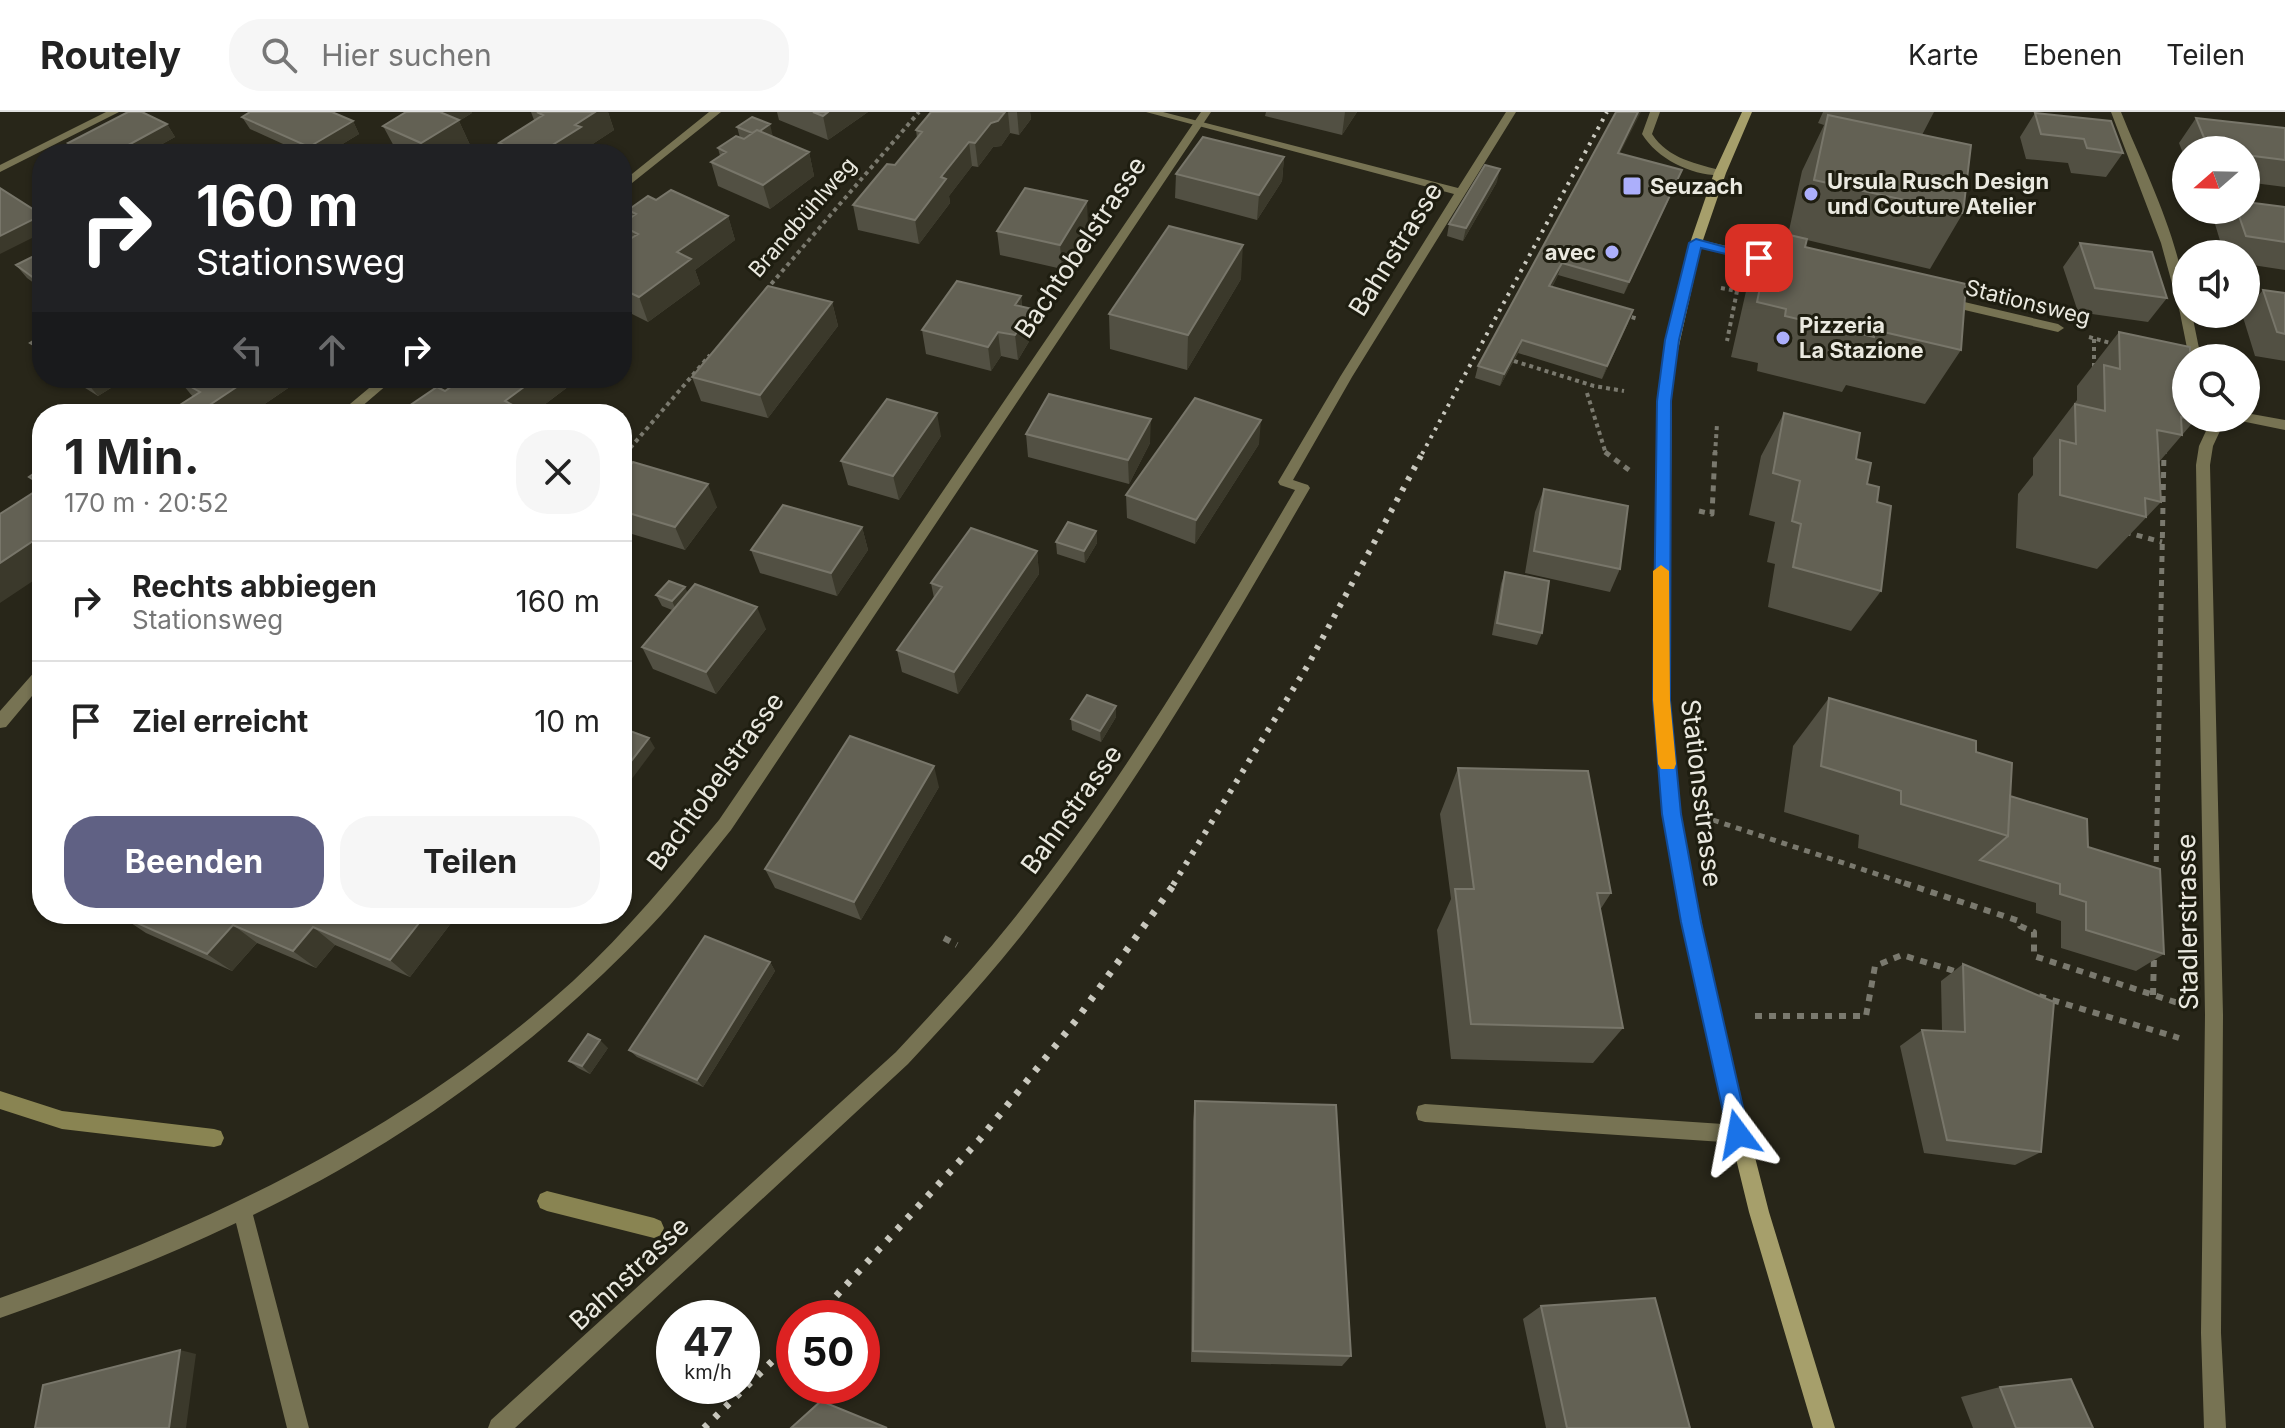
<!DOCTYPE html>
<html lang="de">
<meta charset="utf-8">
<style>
body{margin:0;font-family:Inter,sans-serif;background:#f6f6f6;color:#222;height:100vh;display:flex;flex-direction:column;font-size:30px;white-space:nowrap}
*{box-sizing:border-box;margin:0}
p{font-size:26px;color:#767676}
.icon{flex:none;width:44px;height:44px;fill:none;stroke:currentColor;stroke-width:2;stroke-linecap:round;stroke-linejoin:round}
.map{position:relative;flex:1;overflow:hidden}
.sheet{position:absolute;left:32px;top:292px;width:600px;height:520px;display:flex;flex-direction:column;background:#fff;border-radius:32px;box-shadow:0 2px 6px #0004}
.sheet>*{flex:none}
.hud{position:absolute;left:32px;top:32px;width:600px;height:244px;border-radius:32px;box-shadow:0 2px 6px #0004;background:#202124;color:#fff;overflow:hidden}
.needle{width:52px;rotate:250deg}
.buttons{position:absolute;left:2172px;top:24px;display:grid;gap:16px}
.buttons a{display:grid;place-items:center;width:88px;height:88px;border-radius:50%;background:#fff;box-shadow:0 2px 6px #0004;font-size:40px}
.speed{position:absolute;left:656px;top:1188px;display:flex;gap:16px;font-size:40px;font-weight:700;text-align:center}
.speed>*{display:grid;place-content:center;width:104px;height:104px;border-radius:50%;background:#fff;box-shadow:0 2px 6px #0004;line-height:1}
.speed small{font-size:20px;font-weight:400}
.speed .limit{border:12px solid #d22;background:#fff;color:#111}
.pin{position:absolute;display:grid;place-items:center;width:68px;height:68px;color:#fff;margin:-34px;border-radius:16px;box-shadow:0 4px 12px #0006}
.me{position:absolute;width:88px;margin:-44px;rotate:347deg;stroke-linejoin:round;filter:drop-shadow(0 0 6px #0008)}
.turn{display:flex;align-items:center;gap:28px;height:168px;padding:0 32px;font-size:36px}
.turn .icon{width:104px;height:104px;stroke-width:2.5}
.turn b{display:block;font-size:56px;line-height:68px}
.lanes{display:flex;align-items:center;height:76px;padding:0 32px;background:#0003;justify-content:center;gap:40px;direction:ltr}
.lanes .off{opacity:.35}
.round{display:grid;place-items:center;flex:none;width:84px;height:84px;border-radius:32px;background:#f6f6f6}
.summary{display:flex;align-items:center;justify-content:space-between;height:136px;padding:0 32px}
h1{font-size:48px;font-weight:700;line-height:60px}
.primary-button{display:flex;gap:16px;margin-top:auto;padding:16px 32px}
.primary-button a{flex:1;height:92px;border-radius:32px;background:#606184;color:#fff;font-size:32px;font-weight:700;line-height:92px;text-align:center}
.primary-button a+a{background:#f6f6f6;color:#222}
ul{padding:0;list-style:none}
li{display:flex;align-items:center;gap:24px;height:120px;padding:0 32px;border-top:2px solid #e0e0e0}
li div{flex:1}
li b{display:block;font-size:30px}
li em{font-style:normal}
header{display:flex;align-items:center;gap:48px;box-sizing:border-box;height:112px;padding:0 40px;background:#fff;border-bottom:2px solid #e0e0e0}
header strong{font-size:38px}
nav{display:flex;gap:44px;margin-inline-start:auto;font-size:28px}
.search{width:560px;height:72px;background:#f6f6f6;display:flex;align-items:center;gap:20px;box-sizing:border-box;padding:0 28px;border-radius:32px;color:#767676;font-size:30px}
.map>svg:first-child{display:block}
</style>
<header>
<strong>Routely</strong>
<div class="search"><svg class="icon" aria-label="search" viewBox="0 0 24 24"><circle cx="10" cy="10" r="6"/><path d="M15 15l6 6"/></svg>Hier suchen</div>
<nav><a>Karte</a><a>Ebenen</a><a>Teilen</a></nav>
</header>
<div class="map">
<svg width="2285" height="1316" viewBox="0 0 2285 1316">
<rect width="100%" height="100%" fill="#282619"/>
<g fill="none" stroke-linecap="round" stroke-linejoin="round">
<path fill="#898452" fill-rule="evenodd" d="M0,979L62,999L214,1017L221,1019L224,1026L221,1033L214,1035L62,1017L0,997Z
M547,1079L654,1106L661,1109L664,1116L661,1123L654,1126L547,1099L540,1096L537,1089L540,1082Z"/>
<path stroke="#7a796e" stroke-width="4" stroke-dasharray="4 4" stroke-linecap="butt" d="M1721,176L1737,179L1727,229
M766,178L919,0
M1624,203L1638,207
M2089,225L2114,232
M2094,227V257
M1514,249L1594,274L1624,279
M1587,281L1606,342
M625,342L710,243
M1715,342L1717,312"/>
<path stroke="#7a796e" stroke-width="5" stroke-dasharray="6 6" stroke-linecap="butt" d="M1605,340L1629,358
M622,346L627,340
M1699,399L1712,402L1715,340
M2125,420L2162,430
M1713,708L1910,773
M2156,762L2164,340"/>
<path stroke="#7a796e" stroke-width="6" stroke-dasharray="7 7" stroke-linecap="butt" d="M1904,771L2019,809L2020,814L2034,820V844L2178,891
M944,826L957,833
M2153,883L2154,844
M2039,884L2179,926
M1755,904H1866L1875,854L1902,843L1961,861"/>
<path fill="#777353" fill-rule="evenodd" d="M1146,0H1163L1458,76L1506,0H1516L1352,265L1293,368L1308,373L1310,376C1222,528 1133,681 1024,820C988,866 948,909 908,952L515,1316H488L491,1308L896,940C936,897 976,854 1012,809C1120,674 1208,526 1295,378L1280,373L1278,370L1340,265L1454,82Z
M1650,0H1660L1652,22C1668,47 1697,52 1724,59V63C1694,65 1658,48 1642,22Z
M1696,127L1780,146L1786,150L1780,154L1692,134L1690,131Z
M1943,185L2058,212L2064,216L2058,220L1939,192V186Z
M1425,992L1738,1013L1745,1015L1747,1022L1745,1029L1738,1031L1425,1010L1418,1008L1416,1001L1418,994Z"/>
<path fill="#777353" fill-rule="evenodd" d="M106,0H119L0,60V53Z
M709,0H721L622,79V70Z
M1201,0H1211L731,718C704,751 679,785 649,816C537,934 400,1033 253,1103L309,1316H287L236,1111C159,1148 80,1178 0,1206V1186C206,1115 410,1017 573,869C627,819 672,764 719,708Z
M2111,0H2121C2145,60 2186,138 2186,202H2192L2201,246H2189L2180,201L2161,131Z
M381,266H395L353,302H338Z
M2246,301L2285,308V318L2241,309L2239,306H2246Z
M2212,306H2226L2213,334L2210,353L2223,903L2221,1221L2226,1316H2204L2201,1221L2205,903L2196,353L2199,334Z
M42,555V572L6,615L0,616V599L37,557Z"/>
<path fill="#a69f6b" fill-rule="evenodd" d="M1742,0H1752L1726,61L1702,131L1672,265L1669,588L1680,702L1725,928L1769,1100L1835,1316H1813L1749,1100L1707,928L1664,702L1653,588L1660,265L1690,131L1714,61Z"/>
<path stroke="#c9c8be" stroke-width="4" stroke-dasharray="3 6" stroke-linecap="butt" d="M1422,342L1607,0"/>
<path stroke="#c9c8be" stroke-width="6" stroke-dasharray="4 8" stroke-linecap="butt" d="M1173,773L1308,553L1423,340"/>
<path stroke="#c9c8be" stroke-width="7" stroke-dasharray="5 10" stroke-linecap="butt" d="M816,1206L980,1027L1077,907L1175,771
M704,1316L794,1228"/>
</g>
<path fill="#525043" d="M531,0H608L614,18L588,35L590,39L586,42H504L499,31L534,8Z
M777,0H868L828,28L779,8Z
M931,0H1030L1031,7L1019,23L1010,21L1001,34L993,35L978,55L972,54L949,84L950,91L919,132L858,118L853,93L895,53L917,26L916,18Z
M1266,0H1357L1342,23L1265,4Z
M1823,0H1934L1922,23L1963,101L1930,157L1807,128L1805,135L1961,238L1925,292L1846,273L1842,280L1757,259L1758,251L1731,245L1747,175L1772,119L1788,123L1802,59L1824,13L1818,11Z
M472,1L459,9L470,33L455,42H404L396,38L383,14Z
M2035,1L2123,41L2106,65L2071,61L2068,51L2026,47L2020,25Z
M242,5L353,9L359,22L326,42H305L250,17Z
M2196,6L2285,16V75L2246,70V38H2186V49L2179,31Z
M167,12L175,25L144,42H76L68,31Z
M737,15L773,25L809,40L814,64L770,97L718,74L711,50L720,44L718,36L740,26Z
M1620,41L1677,70L1624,182L1558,163L1552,175L1628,211L1602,267L1518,241L1500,274L1475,266L1478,254Z
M1284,45L1282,69L1257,108L1175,86L1176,62Z
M1497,70L1463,129L1447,124L1449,112Z
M656,88L728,104L735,128L695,158L700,172L648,210L622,197V132L626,130L622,119V112L631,105L628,98Z
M2285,95V158L2246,152V142H2224L2215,112L2226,98Z
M1088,113L1062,157L1000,143L997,119Z
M2080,131L2167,186L2148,210L2078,200L2063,155Z
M42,140V177L27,166L16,153Z
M1241,167L1187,258L1110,237L1109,202Z
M2263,178L2285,181V249L2255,244L2242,202H2246V198Z
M1021,184L1022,195L1034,221L1018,248L1001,244L991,259L926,242L922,218Z
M832,190L838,214L768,306L701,289L692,265Z
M2119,220L2195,308L2159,350L2161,390L2097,457L2016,436L2018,382L2033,363V346L2077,288V274Z
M42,223V245L30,231Z
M69,266H127L98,284Z
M451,266H576L577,268L532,302H414L417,300L412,292L445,279L455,273Z
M179,268L297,270L250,302H174L172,298L193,285Z
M1784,301L1856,347L1877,390L1881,479L1851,519L1768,495L1775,452L1767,450L1775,410L1749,403L1761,344Z
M1026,322L1150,331L1129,372L1028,345Z
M941,324L899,388L848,373L841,349Z
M1259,332L1195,432L1127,406L1126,383Z
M622,363L717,395L685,438L622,419Z
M1544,377L1620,457L1610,480L1525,461L1535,400Z
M862,415L868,438L837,484L760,461L751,438Z
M1096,419L1097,431L1085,451L1057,442L1056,430Z
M1037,439L1039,462L958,582L902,560L897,538L934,486L931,471Z
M1505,460L1542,521L1537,533L1492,523L1501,472Z
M685,475L687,481L766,517L716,582L653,557L642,535L672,498L662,494L656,483Z
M1829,586L1976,640L2010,684L2088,735L2164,842L2136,859L2061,836V809L2036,801V791L1858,736L1859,723L1784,700L1793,634Z
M1116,594V605L1101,630L1072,618L1071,607Z
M1458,656L1611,781L1600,798L1623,916L1593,951L1451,947L1437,818L1451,787L1440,702Z
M939,675L861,808L775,776L765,757Z
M458,802L410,865L335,833L316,856L257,831L232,859L146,821L119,803Z
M770,850L775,859L703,975L637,945L629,938Z
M1963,852L2041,1040L2015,1053L1924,1041L1900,934L1922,918L1942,919L1941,869Z
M608,936L590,962L578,956L569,949Z
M1195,989L1351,1244L1342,1254L1191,1250L1193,1009Z
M1541,1194L1690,1316H1546L1523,1207Z
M2000,1275L2093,1316H1973L1961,1285Z"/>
<path fill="#3b392b" d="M432,0H472V1L459,9L470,33L455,42H427L421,31Z
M595,0H608L614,18L588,35L590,39L586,42H538L575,13Z
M828,0H868L828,28L823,4Z
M1005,0H1008L1010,21L1001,34L993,35L978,55L975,31L991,11Z
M1017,0H1030L1031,7L1019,23Z
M1345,0H1357L1342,23Z
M1638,0H1641L1614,53L1618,41Z
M353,9L359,22L326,42H314L309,35Z
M167,12L175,25L144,42H112Z
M770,12L773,25L755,22Z
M969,30L972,54L949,84L950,91L919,132L915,108L941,65Z
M809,40L814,64L770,97L763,73Z
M1284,45L1282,69L1257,108L1259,83Z
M1500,57L1497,70L1463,129L1466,116Z
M1682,58L1677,70L1624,182L1629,170Z
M1087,89L1088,113L1062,157L1060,133Z
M42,103V121L0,142V124Z
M728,104L735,128L695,158L700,172L648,210L639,185L677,140Z
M1243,133L1241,167L1187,258L1188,223Z
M1562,151L1558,163L1546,187L1549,174Z
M1021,184L1023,208L1015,193Z
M832,190L838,214L768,306L760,283Z
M1032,197L1034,221L1018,248L1015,223Z
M1633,198L1628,211L1602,267L1607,254Z
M998,220L1001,244L991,259L988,235Z
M1522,228L1518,241L1500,274L1504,262Z
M83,266H127L98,284Z
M250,266H294L297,270L250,302H196Z
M536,266H576L577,268L532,302H512L505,289Z
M937,301L941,324L899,388L893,364Z
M1151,307L1150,331L1129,372L1128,348Z
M1261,308L1259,332L1195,432L1196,408Z
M708,372L717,395L685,438L675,415Z
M862,415L868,438L837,484L831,461Z
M1096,419L1097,431L1085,451L1084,439Z
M42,423V463L0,491V451Z
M1037,439L1039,462L958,582L954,560Z
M685,475L690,486L677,500L672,489Z
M757,495L766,517L716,582L706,560Z
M1116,594V605L1101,630L1100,619Z
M649,626L655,636L622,680V661Z
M934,654L939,675L861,808L854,790Z
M426,802H458L410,865L390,848Z
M233,813L257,831L232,859L207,842Z
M313,815L335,833L316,856L293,839Z
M770,850L775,859L703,975L697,968Z
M600,928L608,936L590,962L582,954Z
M180,1238L196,1242L186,1316H169Z"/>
<path fill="#636154" stroke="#78766a" stroke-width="2" d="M128,0H142L167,12L112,42H89L68,31Z
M250,0H332L353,9L309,35L242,5Z
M406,0H440L459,8L421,31L383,14Z
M537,0H595L575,13L581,15L538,42H514L518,39L499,31L543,3Z
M813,0H828L823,4Z
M931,0H1005L998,9L991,11L975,31L969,30L941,65L946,67L915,108L853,93L887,52L895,53L922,20L916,18Z
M1616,0H1638L1618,41L1682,58L1629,170L1562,151L1549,174L1633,198L1607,254L1522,228L1504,262L1478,254Z
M2035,1L2111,9L2123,41L2087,36L2084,27L2041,22Z
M1828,3L1971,33L1963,101L1814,68Z
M752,5L770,12L760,19L757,18L752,21L737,15Z
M2196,6L2285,16V48L2246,43V38H2209Z
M757,18L809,40L763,73L711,50L726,40L718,36L736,24L744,27Z
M1203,25L1284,45L1259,83L1176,62Z
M1485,53L1500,57L1466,116L1449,112Z
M0,76L42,103L0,124Z
M1025,76L1087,89L1060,133L997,119Z
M671,78L728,104L677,140L691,147L639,185L622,177V132L638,122L622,114V112L636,102L628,98L648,84L656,88Z
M2246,90L2285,95V130L2246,124L2237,98H2246Z
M1169,114L1243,133L1188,223L1109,202Z
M1772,119L1807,127L1805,135L1966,172L1961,238L1875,218L1874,225L1785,204L1786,197L1757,190Z
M2080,131L2152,140L2167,186L2095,176Z
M42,140V172L16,153Z
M957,169L1021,184L1015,193L1032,197L1015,223L998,220L988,235L922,218Z
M768,174L832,190L760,283L692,265Z
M2263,178L2285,181V222L2277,220Z
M2119,220L2190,235V246H2186V306L2181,305L2182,323L2157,318L2161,390L2145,386L2146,405L2060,383V328L2076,332L2075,292L2105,299L2104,253L2120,257Z
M42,223V238L30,231Z
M182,266H250L196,302H177L172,298L200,280L179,268Z
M463,266H536L505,289L520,297L514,302H414L421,297L412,292L437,275L445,279Z
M1049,282L1151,307L1128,348L1026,322Z
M1195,286L1261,308L1196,408L1126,383Z
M887,287L937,301L893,364L841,349Z
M118,297L126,302H111Z
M1784,301L1860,321L1856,347L1871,351L1867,372L1879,375L1877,390L1891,394L1881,479L1793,455L1801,412L1792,409L1800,369L1773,361Z
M633,350L708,372L675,415L622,399V363Z
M42,356V373L29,365Z
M42,375V423L0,451V402Z
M1544,377L1628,394L1620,457L1534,439Z
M783,393L862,415L831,461L751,438Z
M1068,410L1096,419L1084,439L1056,430Z
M971,416L1037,439L954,560L897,538L942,475L931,471Z
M1505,460L1549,469L1542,521L1497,511Z
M669,469L685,475L672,489L656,483Z
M695,472L757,495L706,560L642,535Z
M1087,583L1116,594L1100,619L1071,607Z
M1829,586L1976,629V640L2012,651L2008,724L1901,692V679L1821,654Z
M622,616L649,626L622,661Z
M850,624L934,654L854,790L765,757Z
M1458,656L1588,659L1611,781H1597L1623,916L1471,912L1455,777H1474Z
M2010,684L2087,707L2088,735L2160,757L2164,842L2086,818V790L2060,782V772L1980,748L2008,724Z
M120,802H426L390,848L313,815L293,839L233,813L207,842L119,803Z
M705,824L770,850L697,968L629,938Z
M1963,852L2054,890L2041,1040L1947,1028L1922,918L1965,920Z
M588,922L600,928L582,954L569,949Z
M1195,989L1336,993L1351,1244L1193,1239Z
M1655,1186L1690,1316H1567L1541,1194Z
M180,1238L169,1316H35L43,1273Z
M2071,1267L2093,1316H2016L2000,1275Z
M821,1289L887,1316H791Z"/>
<path fill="#1a73e8" stroke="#114b97" stroke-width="2" d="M1696,127L1766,146L1759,150L1701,136L1679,228L1671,289L1670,588L1681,702L1701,810L1749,1022L1746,1030L1738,1033L1731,1030L1728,1022L1681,810L1662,702L1653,588L1657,289L1665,228L1689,131Z"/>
<path fill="#f59e0b" d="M1661,453L1669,459L1670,588L1676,652L1674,657H1661L1658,652L1653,588V459Z"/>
<g fill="#acaffb" stroke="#1e1d10" stroke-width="3">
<rect x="1622" y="64" width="20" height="20" rx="4"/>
<circle cx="1811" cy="82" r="8"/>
<circle cx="1612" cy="140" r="8"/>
<circle cx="1783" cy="226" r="8"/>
</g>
<g text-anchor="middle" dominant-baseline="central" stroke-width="6" stroke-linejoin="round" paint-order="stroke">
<g font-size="22" font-weight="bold" fill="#eae9e0" stroke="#1e1d10" text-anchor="start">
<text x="1827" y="69">Ursula Rusch Design<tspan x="1827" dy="25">und Couture Atelier</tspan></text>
<text x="1650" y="74">Seuzach</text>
<text x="1596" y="140" text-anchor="end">avec</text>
<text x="1799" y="213">Pizzeria<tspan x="1799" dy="25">La Stazione</tspan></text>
</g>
<g font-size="22" fill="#eae9e0" stroke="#1e1d10">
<text transform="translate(802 105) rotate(-49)">Brandbühlweg</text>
<text transform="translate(2028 190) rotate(14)">Stationsweg</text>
</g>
<g font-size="26" fill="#eae9e0" stroke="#1e1d10">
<text transform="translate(1080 135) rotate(-56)">Bachtobelstrasse</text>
<text transform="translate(1395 137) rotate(-58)">Bahnstrasse</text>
<text transform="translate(715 669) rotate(-54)">Bachtobelstrasse</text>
<text transform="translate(1702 681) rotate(83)">Stationsstrasse</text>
<text transform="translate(1071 697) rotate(-54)">Bahnstrasse</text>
<text transform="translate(2187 810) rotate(-91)">Stadlerstrasse</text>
<text transform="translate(629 1161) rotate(-43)">Bahnstrasse</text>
</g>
</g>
</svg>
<div class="buttons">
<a><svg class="needle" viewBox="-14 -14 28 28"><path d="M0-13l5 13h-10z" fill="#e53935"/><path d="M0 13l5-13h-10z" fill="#767676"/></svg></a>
<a><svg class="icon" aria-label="sound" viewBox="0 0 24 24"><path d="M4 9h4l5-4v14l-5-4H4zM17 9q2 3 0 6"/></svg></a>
<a><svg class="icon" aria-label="search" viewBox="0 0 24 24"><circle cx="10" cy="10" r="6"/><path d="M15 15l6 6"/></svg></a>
</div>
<div class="speed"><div>47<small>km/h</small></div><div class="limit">50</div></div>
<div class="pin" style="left:1759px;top:146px;background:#d93025"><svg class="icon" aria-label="arrive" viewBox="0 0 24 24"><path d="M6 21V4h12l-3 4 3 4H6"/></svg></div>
<svg class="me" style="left:1738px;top:1022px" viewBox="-20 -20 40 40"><path d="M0-17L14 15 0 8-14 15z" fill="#1a73e8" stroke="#fff" stroke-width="4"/></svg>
<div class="hud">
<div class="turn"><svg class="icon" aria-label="right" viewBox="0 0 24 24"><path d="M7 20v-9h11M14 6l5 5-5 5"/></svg><div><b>160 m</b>Stationsweg</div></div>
<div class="lanes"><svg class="icon off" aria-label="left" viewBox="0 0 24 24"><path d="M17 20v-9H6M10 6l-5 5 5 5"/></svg><svg class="icon off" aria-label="ahead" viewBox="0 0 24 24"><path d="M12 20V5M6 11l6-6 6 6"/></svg><svg class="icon" aria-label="right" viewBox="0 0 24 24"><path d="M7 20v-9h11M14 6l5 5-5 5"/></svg></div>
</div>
<section class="sheet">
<div class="summary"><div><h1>1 Min.</h1><p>170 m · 20:52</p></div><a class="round"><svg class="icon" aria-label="close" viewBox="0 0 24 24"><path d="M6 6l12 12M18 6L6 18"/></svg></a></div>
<ul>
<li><svg class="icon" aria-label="right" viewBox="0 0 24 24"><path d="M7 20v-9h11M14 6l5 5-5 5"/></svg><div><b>Rechts abbiegen</b><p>Stationsweg</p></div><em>160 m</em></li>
<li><svg class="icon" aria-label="arrive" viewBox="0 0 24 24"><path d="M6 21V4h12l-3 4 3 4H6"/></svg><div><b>Ziel erreicht</b></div><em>10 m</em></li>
</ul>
<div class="primary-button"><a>Beenden</a><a>Teilen</a></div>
</section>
</div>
